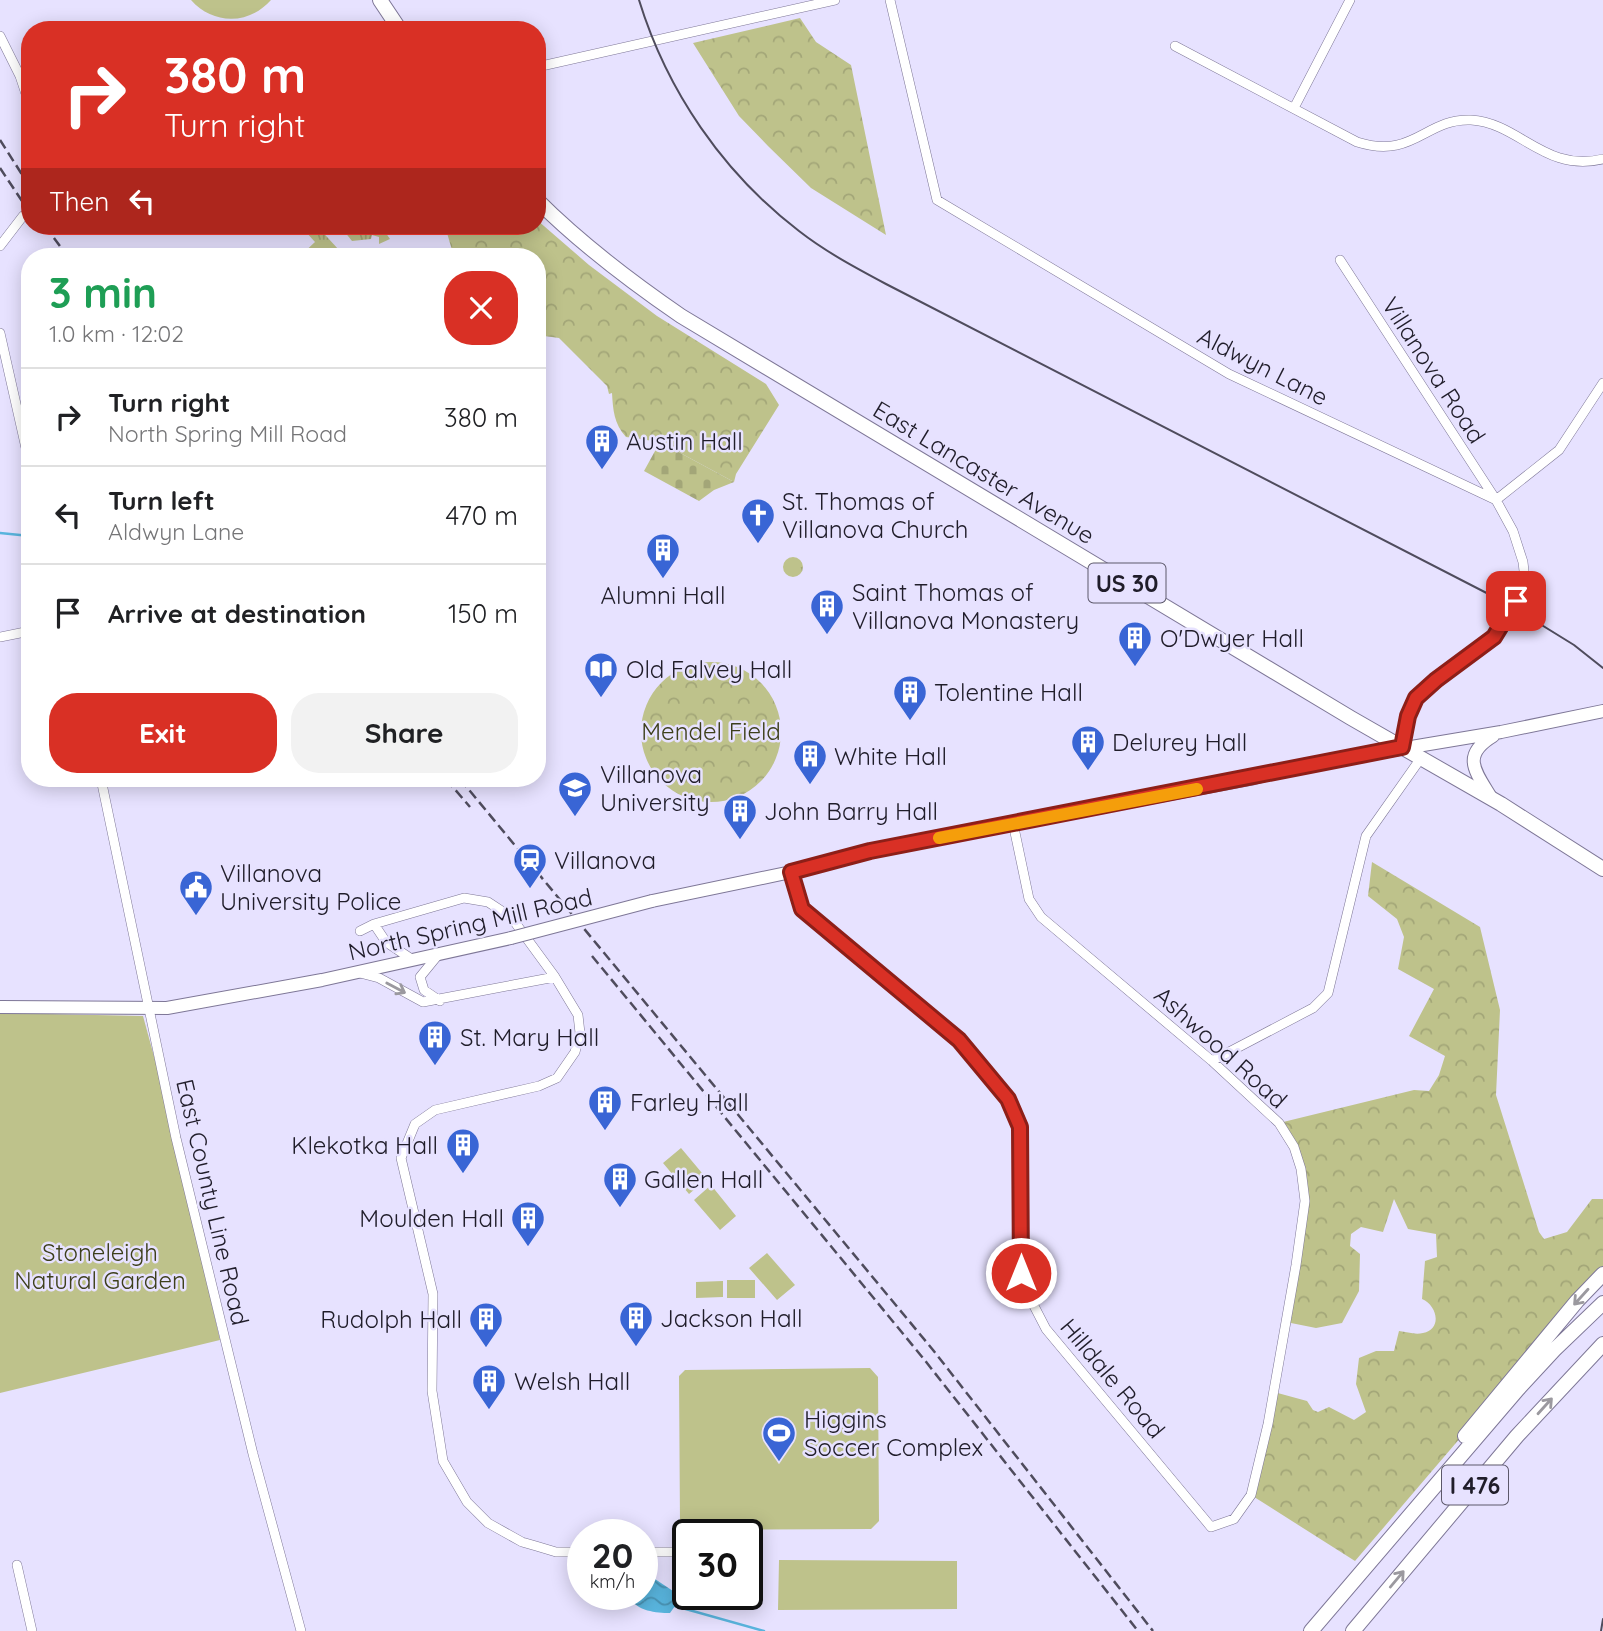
<!DOCTYPE html>
<meta charset="utf-8">
<style>
body{margin:0;font-family:Quicksand,sans-serif;background:#f2f2f2;color:#202124;height:100vh;display:flex;flex-direction:column;font-size:26px;white-space:nowrap}
*{box-sizing:border-box;margin:0}
p{font-size:23px;color:#757577}
.icon{flex:none;width:38px;height:38px;fill:none;stroke:currentColor;stroke-width:2;stroke-linecap:round;stroke-linejoin:round}
.map{position:relative;flex:1;overflow:hidden}
.side{position:absolute;left:21px;top:248px;width:525px;height:539px;display:flex;flex-direction:column;background:#fff;border-radius:28px;box-shadow:0 4px 18px #0003}
.side>*{flex:none}
.hud{position:absolute;left:21px;top:21px;width:525px;height:214px;border-radius:28px;box-shadow:0 4px 18px #0003;background:#d93025;color:#fff;overflow:hidden}
.speed{position:absolute;left:567px;top:1519px;display:flex;gap:14px;font-size:35px;font-weight:700;text-align:center}
.speed>*{display:grid;place-content:center;width:91px;height:91px;border-radius:50%;background:#fff;box-shadow:0 4px 18px #0003;line-height:1}
.speed small{font-size:18px;font-weight:400}
.speed .limit{border:4px solid #111;border-radius:10px;background:#fff;color:#111}
.pin{position:absolute;display:grid;place-items:center;width:60px;height:60px;color:#fff;margin:-30px;border-radius:14px;box-shadow:0 4px 10px #0006}
.me{position:absolute;width:77px;margin:-38px;rotate:0deg;stroke-linejoin:round;filter:drop-shadow(0 0 5px #0008)}
.turn{display:flex;align-items:center;gap:24px;height:147px;padding:0 28px;font-size:32px}
.turn .icon{width:91px;height:91px;stroke-width:2.5}
.turn b{display:block;font-size:49px;line-height:60px}
.then{display:flex;align-items:center;height:66px;padding:0 28px;background:#0003;gap:14px;font-size:26px}
.round{display:grid;place-items:center;flex:none;width:74px;height:74px;border-radius:28px;background:#f2f2f2}
.summary{display:flex;align-items:center;justify-content:space-between;height:119px;padding:0 28px}
h1{font-size:42px;font-weight:800;line-height:52px;color:#1e9e55}
.action{display:flex;gap:14px;margin-top:auto;padding:14px 28px}
.action a{flex:1;height:80px;border-radius:28px;background:#d93025;color:#fff;font-size:28px;font-weight:800;line-height:80px;text-align:center}
.action a+a{background:#f2f2f2;color:#202124}
ul{padding:0;list-style:none}
li{display:flex;align-items:center;gap:21px;height:98px;padding:0 28px;border-top:2px solid #e0e0e0}
li div{flex:1}
li b{display:block;font-size:26px}
li em{font-style:normal}
.map>svg:first-child{display:block}
</style>
<div class="map">
<svg width="1603" height="1631" viewBox="0 0 1603 1631">
<defs>
<pattern id="grass-tufts" width="24" height="20" patternUnits="userSpaceOnUse" patternTransform="scale(1.75)"><rect width="24" height="20" fill="#bec28b"/><path d="M3 7l-1-3M5 7V3M7 7l1-3M15 17l-1-3M17 17v-4M19 17l1-3" fill="none" stroke="#a3a678"/></pattern>
<pattern id="forest-crowns" width="20" height="18" patternUnits="userSpaceOnUse" patternTransform="scale(1.75)"><rect width="20" height="18" fill="#bec28b"/><path d="M2 6a3 3 0 1 1 6 0M12 15a3 3 0 1 1 6 0" fill="none" stroke="#a3a678"/></pattern>
<pattern id="cemetery-stones" width="16" height="16" patternUnits="userSpaceOnUse" patternTransform="scale(1.75)"><rect width="16" height="16" fill="#bec28b"/><path d="M2 7V4a2 2 0 0 1 4 0v3zM10 15v-3a2 2 0 0 1 4 0v3z" fill="#a3a678"/></pattern>
<pattern id="water-waves" width="16" height="10" patternUnits="userSpaceOnUse" patternTransform="scale(1.75)"><rect width="16" height="10" fill="#59b5de"/><path d="M0 5q4-4 8 0t8 0" fill="none" stroke="#4993b4"/></pattern>
</defs>
<rect width="100%" height="100%" fill="#e7e2ff"/>
<path fill="url(#grass-tufts)" d="M307,226H317L339,250L337,257H299L315,242L305,231Z
M340,226H381L390,239L379,244V237L372,235L371,239L352,241Z
M783 567a10 10 0 1 1 20 0a10 10 0 1 1-20 0Z"/>
<path fill="url(#forest-crowns)" d="M800,18L816,42L851,65L886,235L811,188L768,146L739,116L693,43Z
M537,220L589,265L657,316L766,384L779,405L736,474L734,482L660,442L626,437C614,424 613,410 612,393L609,394L607,386L559,338L544,336L537,330V257H454L445,226H537Z
M641 732a70 70 0 1 1 140 0a70 70 0 1 1-140 0Z
M1372,862L1480,927L1500,1010L1496,1095L1539,1232L1544,1239L1567,1232L1592,1199H1603V1271L1355,1561L1251,1495L1274,1392L1307,1401L1313,1410L1318,1412L1329,1407L1354,1420L1366,1412L1356,1384L1359,1358L1376,1351H1394L1399,1331C1407,1332 1415,1335 1423,1333C1442,1329 1438,1306 1422,1299L1425,1261L1437,1257L1436,1234L1408,1229L1394,1199L1383,1232L1361,1227L1351,1234L1350,1246L1360,1254L1359,1291L1342,1323L1316,1328L1286,1322L1305,1201L1301,1169L1279,1123L1414,1090L1429,1091L1439,1075L1445,1056L1409,1036L1434,989L1398,969L1404,937L1397,919L1368,896Z"/>
<path fill="url(#cemetery-stones)" d="M660,442L734,482L714,490L699,501L644,471Z"/>
<path fill="#bec28b" d="M191,0H271C249,25 213,25 191,0Z
M0,1013L143,1016L164,1093L220,1340L0,1393Z
M681,1148L707,1179L689,1194L663,1163Z
M711,1185L736,1216L720,1230L694,1200Z
M767,1253L795,1285L777,1300L749,1268Z
M727,1280H755V1298H727Z
M723,1281V1297L696,1298V1282Z
M870,1368L878,1377L879,1521L871,1529L687,1530L680,1524L679,1376L685,1370Z
M779,1560L957,1561V1609L778,1610Z"/>
<path fill="url(#water-waves)" d="M652,1577L673,1591L675,1606L670,1613C656,1613 637,1611 630,1598L635,1594H642V1588Z"/>
<g fill="none" stroke-linecap="round" stroke-linejoin="round">
<path stroke="#59b5de" stroke-width="2.5" d="M0,533L30,536
M675,1606L764,1631"/>
<g stroke="#7e7797" stroke-width="10">
<path id="minor" d="M890,0L937,200L1229,374L1496,500
M0,36L20,76L30,106
M1175,46L1357,142C1414,160 1425,118 1471,120C1520,123 1544,173 1603,159
M537,67L835,0
M1294,108L1350,0
M0,246L23,216
M1340,260L1496,500L1513,531L1523,562L1525,580L1494,637L1436,680L1416,698L1408,716L1402,747
M0,333L30,466
M1496,500L1559,450L1603,383
M0,637L30,631
M101,779L176,1138L253,1454L301,1631
M791,872L802,909L959,1040L1008,1099L1020,1127L1021,1273L1032,1302L1046,1329L1211,1527L1234,1519L1251,1495L1268,1424L1296,1265L1305,1201L1301,1169L1294,1147L1279,1123L1212,1061L1041,917L1029,899L1013,823
M374,924L386,942L413,960
M360,931L374,924L464,898L488,902L511,917L555,977L578,1015L580,1033L575,1052L557,1078L539,1086L435,1110L415,1124L401,1158L433,1294L432,1391L443,1461L467,1502L488,1523L522,1542L536,1546L556,1552H583
M438,955L420,977L424,990L440,1001
M360,973L379,978L423,1002L555,977
M1212,1061L1313,1008L1328,993L1366,836L1421,758
M642,1552H675
M17,1565L32,1631"/>
</g>
<g stroke="#7e7797" stroke-width="14">
<path id="major" d="M1492,799C1476,772 1460,756 1493,736
M652,901L791,872L870,851L1254,778L1304,765L1501,732L1603,711
M0,1007L167,1008L322,980L511,938"/>
</g>
<g stroke="#7e7797" stroke-width="16">
<path id="highway" d="M380,0L400,30
M537,200C581,244 630,281 681,316L1351,718L1501,804L1603,869
M1465,1436L1577,1301L1603,1274
M1311,1631L1518,1389L1554,1350L1603,1303
M1353,1631L1517,1436L1603,1344"/>
</g>
<use href="#minor" stroke="#fff" stroke-width="9"/>
<use href="#major" stroke="#fff" stroke-width="12"/>
<use href="#highway" stroke="#fff" stroke-width="14"/>
<path stroke="#4f4c5d" stroke-width="2" d="M639,0C667,91 723,173 799,231C826,252 856,268 886,284L1506,603L1574,645L1603,668
M1601,1631L1603,1619"/>
<path stroke="#4f4c5d" stroke-width="2.5" stroke-dasharray="10 5" stroke-linecap="butt" d="M0,140L30,187
M0,168L30,213
M45,226L68,257
M446,779L470,807
M460,779L933,1350L1153,1631
M592,956L923,1358L1138,1631"/>
<g stroke="#7e7797" stroke-width="14" stroke-linecap="butt">
<path id="major-bridge" d="M511,938L652,901"/>
</g>
<use href="#major-bridge" stroke="#fff" stroke-width="12"/>
</g>
<defs><path id="oneway-shaft" d="M-6 0H5M1.5-3L5.5 0L1.5 3" fill="none" stroke-width="1.6" stroke-linecap="round" stroke-linejoin="round" transform="scale(1.75)"/></defs>
<g stroke="#9b999f">
<use href="#oneway-shaft" transform="translate(396 988) rotate(28)"/>
<use href="#oneway-shaft" transform="translate(1581 1297) rotate(132)"/>
<use href="#oneway-shaft" transform="translate(1545 1406) rotate(-48)"/>
<use href="#oneway-shaft" transform="translate(1397 1579) rotate(-50)"/>
</g>
<g fill="none" stroke-linecap="round" stroke-linejoin="round">
<g stroke="#8d1f18" stroke-width="18">
<path id="route" d="M1021,1273L1020,1127L1008,1099L959,1040L802,909L791,872L870,851L1402,747L1408,716L1416,698L1436,680L1494,637L1516,601"/>
</g>
<use href="#route" stroke="#d93025" stroke-width="12"/>
<path stroke="#f59e0b" stroke-width="12" d="M939,838L1197,789"/>
</g>
<defs>
<g id="building-pin" transform="scale(1.75)"><path d="M0 17L-7.5 6A9.5 9.5 0 1 1 7.5 6Z" fill="#3965d5" stroke="#e7e2ff"/><path d="M-4-6H4V6H1V3H-1V6H-4ZM-2.5-4.3h1.7v1.8h-1.7ZM.8-4.3h1.7v1.8H.8ZM-2.5-1h1.7V.8h-1.7ZM.8-1h1.7V.8H.8Z" fill="#fff"/></g>
<g id="church-pin" transform="scale(1.75)"><path d="M0 17L-7.5 6A9.5 9.5 0 1 1 7.5 6Z" fill="#3965d5" stroke="#e7e2ff"/><path d="M-1.2-6h2.4v3.5h3.3v2.4h-3.3V6h-2.4V-.1h-3.3v-2.4h3.3Z" fill="#fff"/></g>
<g id="library-pin" transform="scale(1.75)"><path d="M0 17L-7.5 6A9.5 9.5 0 1 1 7.5 6Z" fill="#3965d5" stroke="#e7e2ff"/><path d="M-6-4Q-3-5.5-.7-3.5V5Q-3 3-6 4ZM6-4Q3-5.5 .7-3.5V5Q3 3 6 4Z" fill="#fff"/></g>
<g id="university-pin" transform="scale(1.75)"><path d="M0 17L-7.5 6A9.5 9.5 0 1 1 7.5 6Z" fill="#3965d5" stroke="#e7e2ff"/><path d="M0-5L7-2L0 1L-7-2ZM-4 1L0 2.5L4 1V4Q0 6-4 4Z" fill="#fff"/></g>
<g id="station-pin" transform="scale(1.75)"><path d="M0 17L-7.5 6A9.5 9.5 0 1 1 7.5 6Z" fill="#3965d5" stroke="#e7e2ff"/><path d="M-3-6H3Q5-6 5-4V2Q5 4 3 4L4.5 6H3L1.5 4h-3L-3 6H-4.5L-3 4Q-5 4-5 2V-4Q-5-6-3-6ZM-3.5-4v3h7v-3ZM-3.5 1v1.5H-2V1ZM2 1v1.5H3.5V1Z" fill="#fff"/></g>
<g id="civic-pin" transform="scale(1.75)"><path d="M0 17L-7.5 6A9.5 9.5 0 1 1 7.5 6Z" fill="#3965d5" stroke="#e7e2ff"/><path d="M-.6-6.5H3V-4.5H.6V-3L4-1V1h2V6H-6V1h2V-1L-.6-3ZM-1.2 2.5V6h2.4V2.5Z" fill="#fff"/></g>
<g id="stadium-pin" transform="scale(1.75)"><path d="M0 17L-7.5 6A9.5 9.5 0 1 1 7.5 6Z" fill="#3965d5" stroke="#e7e2ff"/><path d="M0-5a6.5 5 0 1 0 0 10a6.5 5 0 1 0 0-10ZM-3.5-1.8h7v3.6h-7Z" fill="#fff"/></g>
</defs>
<g fill-rule="evenodd">
<use href="#building-pin" x="602" y="441"/>
<use href="#church-pin" x="758" y="515"/>
<use href="#building-pin" x="663" y="550"/>
<use href="#building-pin" x="827" y="606"/>
<use href="#building-pin" x="1135" y="638"/>
<use href="#library-pin" x="601" y="669"/>
<use href="#building-pin" x="910" y="692"/>
<use href="#building-pin" x="1088" y="742"/>
<use href="#building-pin" x="810" y="756"/>
<use href="#university-pin" x="575" y="788"/>
<use href="#building-pin" x="740" y="811"/>
<use href="#station-pin" x="530" y="860"/>
<use href="#civic-pin" x="196" y="887"/>
<use href="#building-pin" x="435" y="1037"/>
<use href="#building-pin" x="605" y="1102"/>
<use href="#building-pin" x="463" y="1145"/>
<use href="#building-pin" x="620" y="1179"/>
<use href="#building-pin" x="528" y="1218"/>
<use href="#building-pin" x="636" y="1318"/>
<use href="#building-pin" x="486" y="1319"/>
<use href="#building-pin" x="489" y="1381"/>
<use href="#stadium-pin" x="779" y="1433"/>
</g>
<g text-anchor="middle" dominant-baseline="central" stroke-width="5" stroke-linejoin="round" paint-order="stroke">
<g fill="#e7e2ff" stroke="#5c586a" stroke-width="2">
<rect x="1088.5" y="563.5" width="77" height="39" rx="5"/>
<rect x="1442" y="1465.5" width="66" height="39" rx="5"/>
</g>
<g font-size="23" font-weight="bold" fill="#201d2a">
<text x="1127" y="583">US 30</text>
<text x="1475" y="1485">I 476</text>
</g>
<g font-size="24" fill="#201d2a" stroke="#e7e2ff">
<text transform="translate(1263 366) rotate(27)">Aldwyn Lane</text>
<text transform="translate(1434 370) rotate(57)">Villanova Road</text>
<text transform="translate(984 472) rotate(31)">East Lancaster Avenue</text>
<text transform="translate(470 924) rotate(-13)">North Spring Mill Road</text>
<text transform="translate(1221 1047) rotate(42)">Ashwood Road</text>
<text transform="translate(213 1202) rotate(77)">East County Line Road</text>
<text transform="translate(1113 1378) rotate(50)">Hilldale Road</text>
</g>
<g font-size="24" fill="#201d2a" stroke="#e7e2ff" text-anchor="start">
<text x="626" y="441">Austin Hall</text>
<text x="782" y="501">St. Thomas of<tspan x="782" dy="28">Villanova Church</tspan></text>
<text x="852" y="592">Saint Thomas of<tspan x="852" dy="28">Villanova Monastery</tspan></text>
<text x="663" y="595" text-anchor="middle">Alumni Hall</text>
<text x="1160" y="638">O'Dwyer Hall</text>
<text x="626" y="669">Old Falvey Hall</text>
<text x="934" y="692">Tolentine Hall</text>
<text x="1112" y="742">Delurey Hall</text>
<text x="834" y="756">White Hall</text>
<text x="600" y="774">Villanova<tspan x="600" dy="28">University</tspan></text>
<text x="764" y="811">John Barry Hall</text>
<text x="554" y="860">Villanova</text>
<text x="220" y="873">Villanova<tspan x="220" dy="28">University Police</tspan></text>
<text x="460" y="1037">St. Mary Hall</text>
<text x="630" y="1102">Farley Hall</text>
<text x="438" y="1145" text-anchor="end">Klekotka Hall</text>
<text x="644" y="1179">Gallen Hall</text>
<text x="504" y="1218" text-anchor="end">Moulden Hall</text>
<text x="660" y="1318">Jackson Hall</text>
<text x="462" y="1319" text-anchor="end">Rudolph Hall</text>
<text x="514" y="1381">Welsh Hall</text>
<text x="804" y="1419">Higgins<tspan x="804" dy="28">Soccer Complex</tspan></text>
</g>
<g font-size="24" fill="#3d3f1b" stroke="#e7e2ff">
<text x="711" y="731">Mendel Field</text>
<text x="100" y="1252">Stoneleigh<tspan x="100" dy="28">Natural Garden</tspan></text>
</g>
</g>
</svg>
<div class="speed"><div>20<small>km/h</small></div><div class="limit">30</div></div>
<div class="pin" style="left:1516px;top:601px;background:#d93025"><svg class="icon" aria-label="arrive" viewBox="0 0 24 24"><path d="M6 21V4h12l-3 4 3 4H6"/></svg></div>
<svg class="me" style="left:1021px;top:1273px" viewBox="-20 -20 40 40"><circle r="17" fill="#d93025" stroke="#fff" stroke-width="3"/><path d="M0-11L8 9 0 5-8 9z" fill="#fff"/></svg>
<div class="hud">
<div class="turn"><svg class="icon" aria-label="right" viewBox="0 0 24 24"><path d="M7 20v-9h11M14 6l5 5-5 5"/></svg><div><b>380 m</b>Turn right</div></div>
<div class="then">Then<svg class="icon" aria-label="left" viewBox="0 0 24 24"><path d="M17 20v-9H6M10 6l-5 5 5 5"/></svg></div>
</div>
<section class="side">
<div class="summary"><div><h1>3 min</h1><p>1.0 km · 12:02</p></div><a class="round" style="background:#d93025;color:#fff"><svg class="icon" aria-label="close" viewBox="0 0 24 24"><path d="M6 6l12 12M18 6L6 18"/></svg></a></div>
<ul>
<li><svg class="icon" aria-label="right" viewBox="0 0 24 24"><path d="M7 20v-9h11M14 6l5 5-5 5"/></svg><div><b>Turn right</b><p>North Spring Mill Road</p></div><em>380 m</em></li>
<li><svg class="icon" aria-label="left" viewBox="0 0 24 24"><path d="M17 20v-9H6M10 6l-5 5 5 5"/></svg><div><b>Turn left</b><p>Aldwyn Lane</p></div><em>470 m</em></li>
<li><svg class="icon" aria-label="arrive" viewBox="0 0 24 24"><path d="M6 21V4h12l-3 4 3 4H6"/></svg><div><b>Arrive at destination</b></div><em>150 m</em></li>
</ul>
<div class="action"><a>Exit</a><a>Share</a></div>
</section>
</div>
